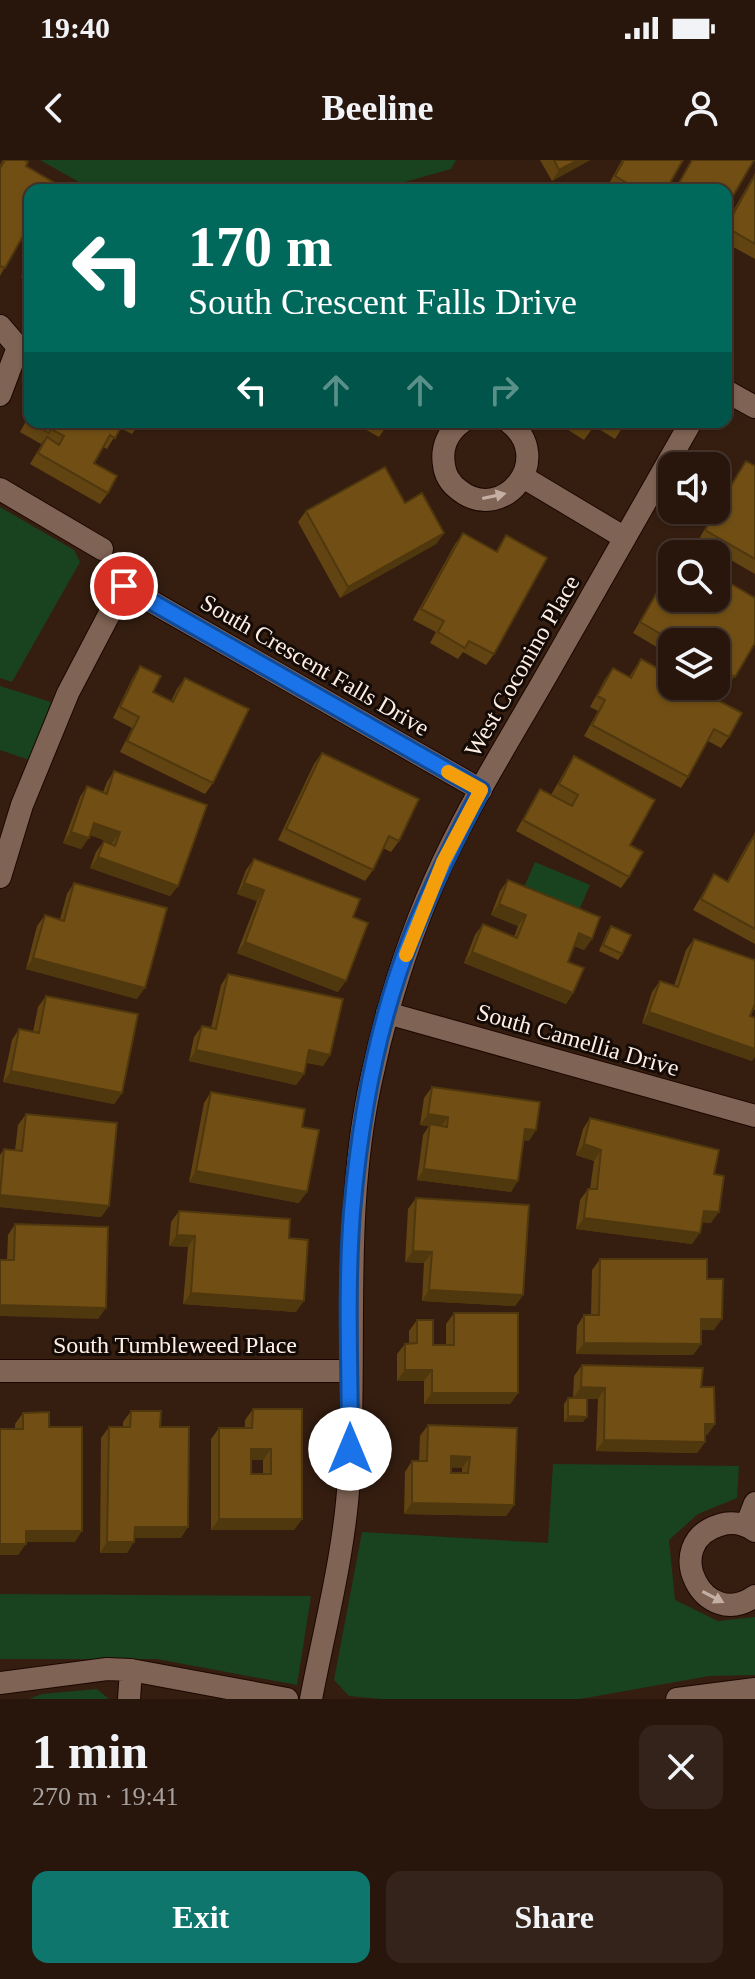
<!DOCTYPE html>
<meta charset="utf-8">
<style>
body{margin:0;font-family:"Times New Roman",serif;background:#34231a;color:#f1f3f6;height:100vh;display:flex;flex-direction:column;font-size:30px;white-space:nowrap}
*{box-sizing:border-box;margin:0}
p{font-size:26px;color:#a59f9d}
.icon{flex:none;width:44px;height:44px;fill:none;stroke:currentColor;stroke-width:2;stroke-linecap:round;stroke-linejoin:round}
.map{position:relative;height:1539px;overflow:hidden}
.sheet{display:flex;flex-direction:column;background:#28160c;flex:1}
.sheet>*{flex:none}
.banner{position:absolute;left:24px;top:24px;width:708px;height:244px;border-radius:16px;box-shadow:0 2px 6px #0004,0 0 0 2px #44352d;background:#00695c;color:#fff;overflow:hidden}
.buttons{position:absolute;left:658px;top:292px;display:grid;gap:16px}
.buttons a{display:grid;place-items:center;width:72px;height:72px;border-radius:16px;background:#28160c;box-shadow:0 2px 6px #0004,0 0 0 2px #44352d;font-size:40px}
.pin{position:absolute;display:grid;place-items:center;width:68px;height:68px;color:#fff;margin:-34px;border:4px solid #fff;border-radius:50%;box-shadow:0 2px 8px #0007}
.me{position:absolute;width:88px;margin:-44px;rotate:0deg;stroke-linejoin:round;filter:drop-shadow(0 0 6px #0008)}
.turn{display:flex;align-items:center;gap:28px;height:168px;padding:0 32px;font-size:36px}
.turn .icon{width:104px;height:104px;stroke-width:2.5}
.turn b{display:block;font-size:56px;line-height:68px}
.lanes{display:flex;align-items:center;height:76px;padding:0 32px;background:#0003;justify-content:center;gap:40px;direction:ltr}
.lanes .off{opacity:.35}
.round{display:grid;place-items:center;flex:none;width:84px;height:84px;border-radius:16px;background:#34231a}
.summary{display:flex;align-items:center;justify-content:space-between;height:136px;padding:0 32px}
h1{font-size:48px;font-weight:800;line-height:60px}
.cta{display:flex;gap:16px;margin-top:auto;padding:16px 32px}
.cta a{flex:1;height:92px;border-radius:16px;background:#0f766e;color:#fff;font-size:32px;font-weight:800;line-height:92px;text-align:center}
.cta a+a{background:#34231a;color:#f1f3f6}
.status{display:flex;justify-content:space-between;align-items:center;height:56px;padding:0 40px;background:#28160c;direction:ltr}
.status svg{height:22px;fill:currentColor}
header{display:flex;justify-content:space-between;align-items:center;height:104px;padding:0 32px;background:#28160c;font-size:36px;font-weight:800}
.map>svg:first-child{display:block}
</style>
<div class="status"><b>19:40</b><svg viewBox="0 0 49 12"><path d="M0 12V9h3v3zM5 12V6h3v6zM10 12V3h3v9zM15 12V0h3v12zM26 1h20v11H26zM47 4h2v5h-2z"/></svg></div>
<header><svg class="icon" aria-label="back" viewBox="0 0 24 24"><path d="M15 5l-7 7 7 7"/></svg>Beeline<svg class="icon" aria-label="person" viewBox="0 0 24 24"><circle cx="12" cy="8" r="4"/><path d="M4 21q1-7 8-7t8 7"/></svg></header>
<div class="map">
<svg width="755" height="1539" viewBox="0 0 755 1539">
<rect width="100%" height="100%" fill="#351e10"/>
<path fill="#19421f" d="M40,0H456L451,9L376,30H93Z
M0,347L74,390L80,402L12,522L0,518Z
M0,526L51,542L29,600L0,590Z
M535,702L590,725L577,755L522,732Z
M553,1304L739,1306L737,1338L698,1354L669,1380L675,1440L718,1461L755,1457V1515L709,1516L580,1539H381L349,1536L334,1520L362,1372L548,1383Z
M0,1434L311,1436L297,1525L157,1499H0Z
M97,1529L109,1539H29L42,1534Z"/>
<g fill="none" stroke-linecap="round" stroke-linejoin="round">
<g stroke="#1c0700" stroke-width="24">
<path id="minor" d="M0,166L18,187L0,235
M726,231L755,247
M462,262C448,272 441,287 444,305C445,315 451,324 459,330C503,365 556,299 509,262
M523,317L625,378
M0,329L102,389
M0,717L22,645L68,533L124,426L481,630
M387,853L755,956
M0,1211H350
M746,1366L755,1343
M755,1371C745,1364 732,1361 720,1365C659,1383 704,1473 755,1436
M0,1523L107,1509L131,1510L287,1539
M129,1539L131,1510
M311,1539C325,1466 345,1391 349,1317C357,1182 342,1048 372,916C388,842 411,770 443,702C474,636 513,574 549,511C596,428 644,345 691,262
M677,1539L755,1529"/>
</g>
<use href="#minor" stroke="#7f6354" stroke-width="22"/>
</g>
<path fill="#614411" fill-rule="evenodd" d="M3,0H24L30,30V86L20,80L0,116V5Z
M540,0H590L552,21Z
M622,0H683L666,30H613L607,27Z
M755,13V99L726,83V63Z
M30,101V122L21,117Z
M30,254V262H140L132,274L120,268L107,289L103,287L94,303L108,333L100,344L30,304L44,280L41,284L20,272Z
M352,262H389L379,277Z
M564,262H626L615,279L594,266L584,280L562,266Z
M746,301L755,306V414L698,381L709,361L697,354L699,350H716Z
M306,351L444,373L436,384L340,438L298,362Z
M463,373L496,391L506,375L494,494L486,505L463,492L458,499L430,483L436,472L413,460L455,384Z
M716,415L755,438V483L727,528L716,522V482H672V496L633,473L662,424L672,430V438H716Z
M641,499L729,577L721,588L708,581L688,617L681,628L584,576L598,551L590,547L605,519L613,508L629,517Z
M140,506L153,532L171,541L177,529L185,518L213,623L205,634L120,592L132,568L113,558L133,517Z
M322,593L399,681L391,692L383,688L373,710L365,721L278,680L314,604Z
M574,596L630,685L629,717L621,728L516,671L533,640L540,629L551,635L567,607Z
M114,611L178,726L170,736L90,708L96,692L104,681L112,684V683L90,675L81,689L63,683L80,637L87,626L103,632L107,622Z
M755,674V784L693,750L714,714L727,721L747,685Z
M254,699L353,757L338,832L237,793L257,741L237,734L246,710Z
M508,720L592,779L584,790L574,786L568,802L573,833L566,844L464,803L475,775L483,764L514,777L518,766L491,755L500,731Z
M74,723L137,839L26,809L37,766L45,755L60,759L67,734Z
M611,766L622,794L618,800L599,791L607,772Z
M694,779L755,800V850L753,849L750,856L752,901L642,863L652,832L660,821L674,826L686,790Z
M228,814L330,895L323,906L307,903L304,914L296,925L189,901L194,877L202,866L211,868L221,825Z
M46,836L122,933L114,944L3,922L12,880L19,869L33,872L38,847Z
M432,927L529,981L524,980L511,1032L417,1020L423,975L429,966L420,965L424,938Z
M211,932L302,967L299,1043L189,1022L204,943Z
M26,954L109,1046L101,1057L0,1047V995L4,989L15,990L18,965Z
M590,958L714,1014L711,1063L702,1062L692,1084L576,1069L580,1040L588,1029H590L594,1001L576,995L583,969Z
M416,1038L523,1135L515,1146L422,1141L424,1103L405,1102L408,1049Z
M179,1051L296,1152L183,1144L188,1087L169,1086L171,1062Z
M15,1064L98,1159L7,1100L8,1075Z
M600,1099L707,1119L714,1170H701V1184L693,1195L576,1194L577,1166L584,1155H591L592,1110Z
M454,1153L518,1233L510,1244H424V1221H397V1194L405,1184L409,1183V1171L417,1160L433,1185H446V1164Z
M582,1205L701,1227L715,1264L707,1275H705V1282L697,1293L596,1291L598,1239H587L583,1262H564V1244L568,1238H573L574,1216Z
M253,1249L302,1359L294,1370H211V1279L219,1268H245V1260ZM251,1300H263V1314H251Z
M131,1251L160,1267L181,1378H134L127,1393H100L101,1278L109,1267H123V1262Z
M23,1253L49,1267L75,1382H26L18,1395L15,1264Z
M428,1265L517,1268L514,1345L506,1356L404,1354L405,1312L412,1301H419L420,1276ZM451,1307L462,1308V1313H451Z"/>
<path fill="#4f370e" d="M578,0H590L552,21L559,10Z
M444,373L436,384L340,438L348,427Z
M94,663L120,672L112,683L87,674Z
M71,672L89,678L81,689L63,683Z
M98,697L178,726L170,736L90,708Z
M244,723L264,730L257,741L237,734Z
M499,744L526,755L518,766L491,755Z
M579,773L592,779L584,790L571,784Z
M245,782L346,821L338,832L237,793Z
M472,792L573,833L566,844L464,803Z
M33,798L145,828L137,839L26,809Z
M649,852L755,889V897L752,901L642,863Z
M196,890L304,914L296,925L189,901Z
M309,890L330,895L323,906L302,901Z
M11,911L122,933L114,944L3,922Z
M428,954L448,957L440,968L420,965Z
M525,969L536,970L529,981L518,980Z
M584,984L601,990L594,1001L576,995Z
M424,1009L518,1021L511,1032L417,1020Z
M196,1011L307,1032L299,1043L189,1022Z
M0,1035L109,1046L101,1057L0,1047Z
M704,1051L719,1052L711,1063L696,1062Z
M584,1058L700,1073L692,1084L576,1069Z
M177,1075L195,1076L188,1087L169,1086Z
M413,1091L432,1092L424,1103L405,1102Z
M429,1130L523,1135L515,1146L422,1141Z
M191,1133L304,1141L296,1152L183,1144Z
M0,1145L106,1148L98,1159L0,1156Z
M701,1159H722L714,1170H693Z
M584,1183L701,1184L693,1195L576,1194Z
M405,1210H432L424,1221H397Z
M581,1227L605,1228L598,1239L573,1238Z
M432,1233H518L510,1244H424Z
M568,1256L587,1257L583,1262H564Z
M705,1264H715L707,1275H698Z
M604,1280L705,1282L697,1293L596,1291Z
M251,1289H271L263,1300H244Z
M451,1296L470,1297L462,1308L444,1307Z
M412,1343L514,1345L506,1356L404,1354Z
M219,1359H302L294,1370H211Z
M135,1367H188L181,1378H127Z
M26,1371H82L75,1382H18Z
M107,1382H134L127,1393H100Z
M0,1384H26L18,1395H0Z"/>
<path fill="#714f14" stroke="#4f370e" stroke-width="2" fill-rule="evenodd" d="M5,0H24L28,2L26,6L67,30H30V70L27,69L5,108L0,106V8Z
M554,0H578L559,10Z
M624,0H683L666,30H639L615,16Z
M692,0H754L726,48V30H675Z
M755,15V84L726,67Z
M30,256V262H124L115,278L110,275L94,303L117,316L108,333L38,293L47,277L59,285L64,276L51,269L49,273L28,261Z
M581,262H596L592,269Z
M613,262H626L622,268Z
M746,301L755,306V399L705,370L717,350L716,323L720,317L732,324Z
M385,307L405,343L422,333L444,373L348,427L306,351Z
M463,373L497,392L506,375L547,398L494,494L469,481L465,488L438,472L444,461L421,449Z
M716,415L755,438V483L735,517L716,506V482H675L640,462L662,424L672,430V438H716Z
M641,499L672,516V526H691L742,553L729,577L714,569L688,617L592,565L605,540L597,536L613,508L631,518Z
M140,506L161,516L153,532L173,542L185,518L249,549L213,623L127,581L139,557L120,547Z
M322,593L419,639L399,681L389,676L373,710L286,669Z
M574,596L655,640L630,685L643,692L629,717L523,660L540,629L572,646L578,635L559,624Z
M114,611L207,645L178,726L98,697L104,681L115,686L120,672L94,663L89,678L71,672L87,626L107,634Z
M755,674V769L701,739L714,714L728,722Z
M254,699L360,739L353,757L368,763L346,821L245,782L264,730L244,723Z
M508,720L600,757L592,779L579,773L568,802L584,808L573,833L472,792L483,764L517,778L526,755L499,744Z
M74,723L167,748L145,828L33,798L45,755L64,761Z
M611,766L631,775L622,794L603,785Z
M694,779L755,800V844L750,856L755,858V889L649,852L660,821L678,827Z
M228,814L343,839L330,895L309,890L304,914L196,890L202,866L216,869Z
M46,836L138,854L122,933L11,911L19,869L39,873Z
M432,927L540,942L536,970L525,969L518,1021L424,1009L430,964L447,967L448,957L428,954Z
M211,932L305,949L302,967L319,970L307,1032L196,1011Z
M26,954L117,963L109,1046L0,1035L4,989L22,991Z
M590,958L719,990L714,1014L724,1016L719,1052L704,1051L700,1073L584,1058L588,1029H597L601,990L584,984Z
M416,1038L529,1045L523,1135L429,1130L432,1092L413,1091Z
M179,1051L290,1059L289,1078L308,1080L304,1141L191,1133L195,1076L177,1075Z
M15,1064L108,1067L106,1148L0,1145V1100H14Z
M600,1099H707V1119H723L722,1159H701V1184L584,1183V1155H599Z
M454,1153H518V1233H432V1210H405V1184L417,1183V1160H433V1185H454Z
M582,1205L703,1208L701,1227H714L715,1264H705V1282L604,1280L605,1228L581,1227Z
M568,1238H587V1257L568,1256Z
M253,1249H302V1359H219V1268H252ZM251,1289H271V1314H251Z
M131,1251H161L160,1267H189L188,1367H135L134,1382H107L109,1267H130Z
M49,1252V1267H82V1371H26V1384H0V1269H23V1253Z
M428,1265L517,1268L514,1345L412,1343V1301H427ZM451,1296L470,1297L468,1313H451Z"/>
<defs><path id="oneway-solid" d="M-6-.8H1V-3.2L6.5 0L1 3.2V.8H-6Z" transform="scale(2)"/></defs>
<g fill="#c5afa4">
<use href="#oneway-solid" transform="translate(494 336) rotate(-12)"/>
<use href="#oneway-solid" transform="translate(713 1437) rotate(28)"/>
</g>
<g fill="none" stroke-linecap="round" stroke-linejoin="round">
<g stroke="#114b97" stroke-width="20">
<path id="route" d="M124,426L481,630C456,677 433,724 413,773C378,860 360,958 352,1052C346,1130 350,1210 350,1289"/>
</g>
<use href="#route" stroke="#1a73e8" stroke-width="14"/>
<path stroke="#f59e0b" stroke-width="14" d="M406,795L443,702L481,630L448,612"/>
</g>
<g text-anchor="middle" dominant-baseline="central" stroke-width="6" stroke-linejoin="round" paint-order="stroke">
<g font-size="24" fill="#feeee5" stroke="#150b06">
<text transform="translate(315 505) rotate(30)">South Crescent Falls Drive</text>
<text transform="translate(522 506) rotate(-60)">West Coconino Place</text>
<text transform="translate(578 880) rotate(16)">South Camellia Drive</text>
<text x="175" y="1185">South Tumbleweed Place</text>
</g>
</g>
</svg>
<div class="buttons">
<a><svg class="icon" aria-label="sound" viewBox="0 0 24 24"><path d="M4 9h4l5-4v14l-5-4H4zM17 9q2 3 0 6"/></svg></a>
<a><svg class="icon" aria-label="search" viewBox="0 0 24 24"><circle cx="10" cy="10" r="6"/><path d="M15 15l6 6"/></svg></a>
<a><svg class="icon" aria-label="layers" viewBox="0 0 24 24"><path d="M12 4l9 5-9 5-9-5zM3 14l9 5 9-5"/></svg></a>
</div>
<div class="pin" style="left:124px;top:426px;background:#d93025"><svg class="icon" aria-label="arrive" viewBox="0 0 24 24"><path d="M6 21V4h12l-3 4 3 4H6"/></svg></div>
<svg class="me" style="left:350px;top:1289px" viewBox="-20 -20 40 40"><circle r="19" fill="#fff"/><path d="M0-13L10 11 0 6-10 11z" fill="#1a73e8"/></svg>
<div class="banner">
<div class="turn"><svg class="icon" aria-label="left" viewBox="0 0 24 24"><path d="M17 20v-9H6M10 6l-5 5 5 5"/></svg><div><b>170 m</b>South Crescent Falls Drive</div></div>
<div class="lanes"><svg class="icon" aria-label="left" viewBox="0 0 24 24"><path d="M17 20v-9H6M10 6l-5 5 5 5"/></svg><svg class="icon off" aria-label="ahead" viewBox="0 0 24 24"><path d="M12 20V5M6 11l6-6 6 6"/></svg><svg class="icon off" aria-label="ahead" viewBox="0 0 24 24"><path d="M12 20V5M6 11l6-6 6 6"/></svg><svg class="icon off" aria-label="right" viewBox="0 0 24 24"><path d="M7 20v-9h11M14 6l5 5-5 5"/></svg></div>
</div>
</div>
<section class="sheet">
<div class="summary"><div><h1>1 min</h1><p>270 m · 19:41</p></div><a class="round"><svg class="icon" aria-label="close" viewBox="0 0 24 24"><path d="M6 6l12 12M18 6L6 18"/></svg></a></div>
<div class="cta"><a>Exit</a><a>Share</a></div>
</section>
